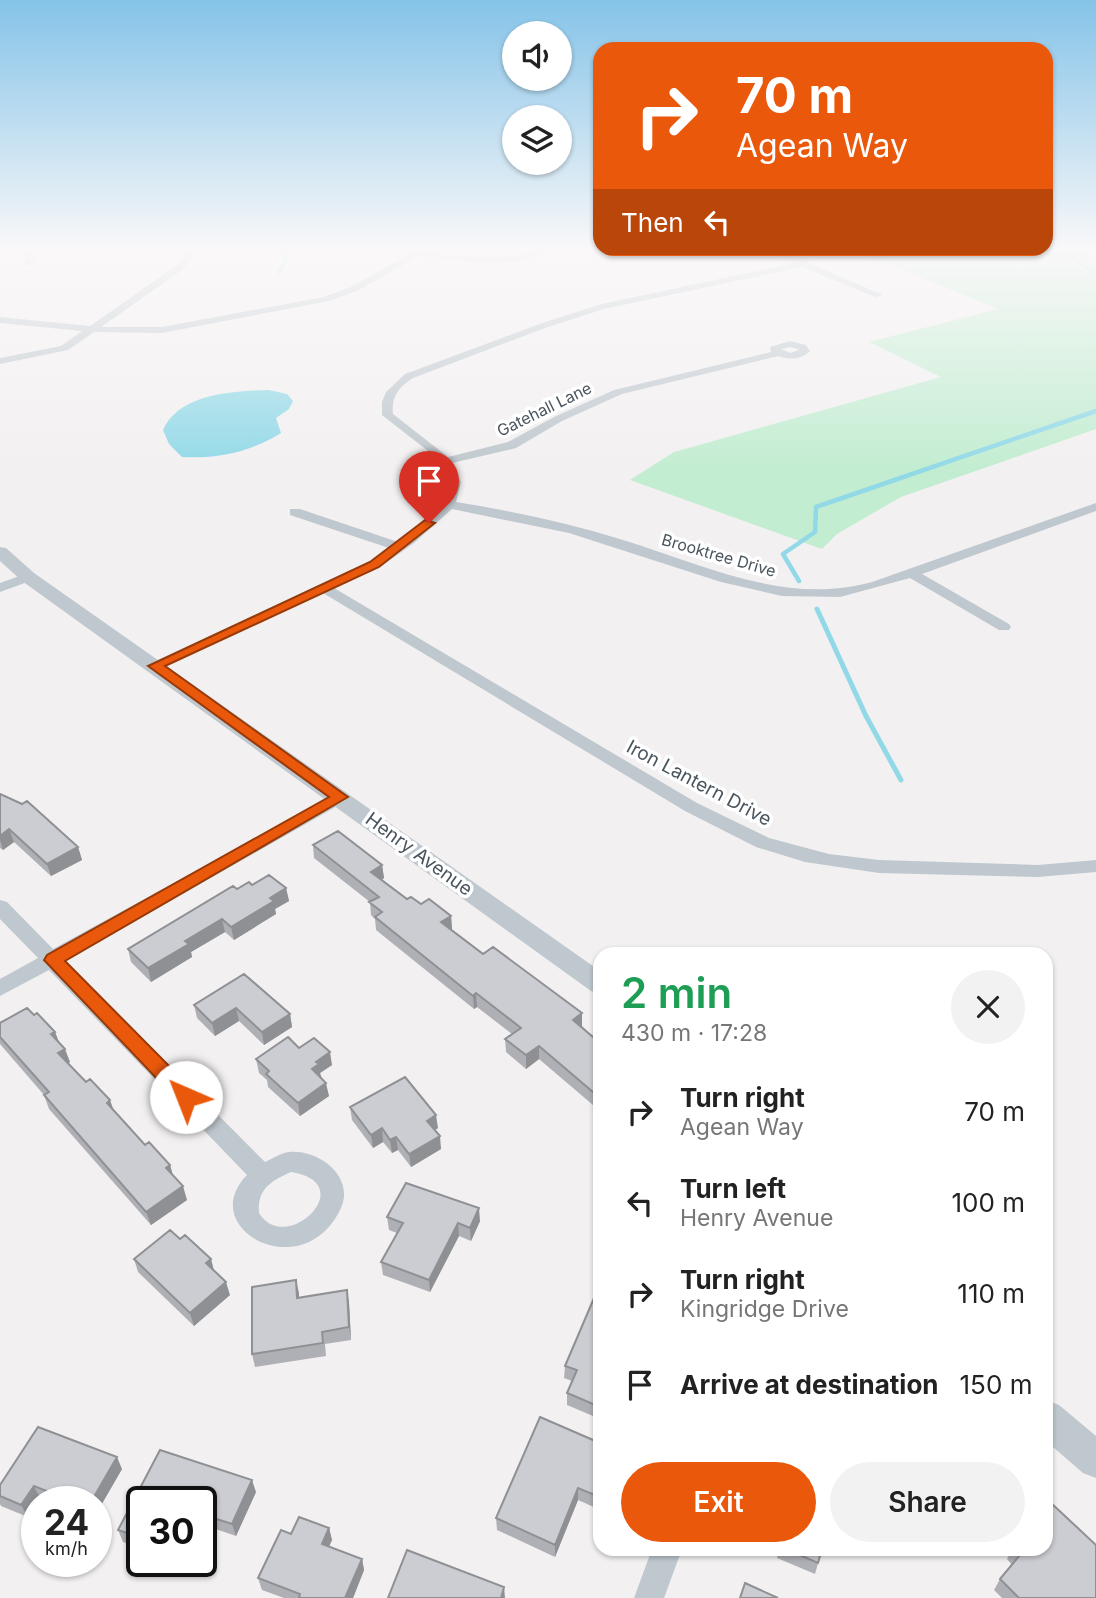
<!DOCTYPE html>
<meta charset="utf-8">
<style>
body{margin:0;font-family:Inter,sans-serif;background:#f2f2f2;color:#222;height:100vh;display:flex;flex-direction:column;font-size:26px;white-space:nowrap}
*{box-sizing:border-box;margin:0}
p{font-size:23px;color:#767676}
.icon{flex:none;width:38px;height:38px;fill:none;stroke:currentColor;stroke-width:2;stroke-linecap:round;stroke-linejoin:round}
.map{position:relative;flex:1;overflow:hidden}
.details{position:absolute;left:593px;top:947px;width:460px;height:609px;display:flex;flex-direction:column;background:#fff;border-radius:21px;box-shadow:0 2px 5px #0004}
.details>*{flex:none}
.hud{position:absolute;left:593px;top:42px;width:460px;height:214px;border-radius:21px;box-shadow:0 2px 5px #0004;background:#ea580c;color:#fff;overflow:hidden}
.fabs{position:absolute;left:502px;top:21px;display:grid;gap:14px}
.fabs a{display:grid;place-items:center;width:70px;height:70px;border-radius:50%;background:#fff;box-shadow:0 2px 5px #0004;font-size:35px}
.speed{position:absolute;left:21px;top:1486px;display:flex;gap:14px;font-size:35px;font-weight:700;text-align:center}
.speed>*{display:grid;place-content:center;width:91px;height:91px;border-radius:50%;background:#fff;box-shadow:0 2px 5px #0004;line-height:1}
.speed small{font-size:18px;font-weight:400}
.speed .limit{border:4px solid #111;border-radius:10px;background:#fff;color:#111}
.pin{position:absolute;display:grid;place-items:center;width:60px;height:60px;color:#fff;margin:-72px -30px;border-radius:50% 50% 50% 0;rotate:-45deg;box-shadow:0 0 7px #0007}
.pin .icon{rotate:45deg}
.me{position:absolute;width:77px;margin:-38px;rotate:316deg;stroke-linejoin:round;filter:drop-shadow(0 0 5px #0008)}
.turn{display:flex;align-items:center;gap:24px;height:147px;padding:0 28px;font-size:32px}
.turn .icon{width:91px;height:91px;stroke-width:2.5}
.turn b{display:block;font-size:49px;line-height:60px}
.then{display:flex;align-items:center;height:66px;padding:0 28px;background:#0003;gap:14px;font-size:26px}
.round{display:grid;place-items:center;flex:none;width:74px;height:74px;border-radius:37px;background:#f2f2f2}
.summary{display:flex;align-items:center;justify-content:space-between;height:119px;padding:0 28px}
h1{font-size:42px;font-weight:600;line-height:52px;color:#1e9e55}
.button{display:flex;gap:14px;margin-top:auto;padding:14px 28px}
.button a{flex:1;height:80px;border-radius:42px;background:#ea580c;color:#fff;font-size:28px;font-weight:600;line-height:80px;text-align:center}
.button a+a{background:#f2f2f2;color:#222}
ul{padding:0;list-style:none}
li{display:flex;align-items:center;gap:21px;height:91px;padding:0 28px}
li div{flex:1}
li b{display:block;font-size:26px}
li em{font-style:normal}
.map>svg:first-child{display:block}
</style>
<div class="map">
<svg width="1096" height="1598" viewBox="0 0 1096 1598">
<rect width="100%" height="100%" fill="#f3f0f1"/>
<path fill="#c2edd1" d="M1085,248L1096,263V429L901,497L837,534L822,549L630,480L674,452L941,377L869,342L998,309L851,249Z"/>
<path fill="#92d9e7" d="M269,390L287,394L293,401L289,409L276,418L281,433C250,452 218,459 182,457L169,444L163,430C179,393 234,391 269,390Z"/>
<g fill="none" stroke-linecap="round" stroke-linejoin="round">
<path stroke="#92d9e7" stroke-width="3.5" d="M1056,248L1096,273
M279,272L286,261L285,248"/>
<path stroke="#92d9e7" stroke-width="4.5" d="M799,581L783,554L815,532L816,507L1096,411"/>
<path stroke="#92d9e7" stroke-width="5" d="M817,609L866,716L901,780"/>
<path fill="#bfc8ce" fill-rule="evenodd" d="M13,248H22L35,257L30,265H24L26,258Z
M181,248H189L192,258L182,270L101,327H162L324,297L351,287L409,254L387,248L416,250L430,248L426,252C466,258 504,260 544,250L548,253L525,260L487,263L419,256L357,291L329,301L162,333L94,332L68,350L0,364V358L61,346L82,331L0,323V317L90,326L176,266L184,258Z
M761,248H774L883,295L875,297L802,267L604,309L548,327L413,378C399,387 391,396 393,414L448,457L508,442L554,417L614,390L771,352L770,347L790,341L806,345L810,351C801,360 790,360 778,356L622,394L562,421L516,448L452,463L461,482L456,502C512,511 568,523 623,540C704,565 786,606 872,582L1096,503V511L922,574L1009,624L1011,627L1009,630H999L910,578L840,597L782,596L721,582L569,533L452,509L414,543L380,567L334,588L697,803L769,838L829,854L879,860L1038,865L1096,860V872L1038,877L879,873L805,862L756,847L685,811L323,593L160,668L155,670L147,665L370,561L389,548L290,515V509H300L398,542L443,504L449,482L437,458L382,415V402L386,392L405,374L542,323L602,304L794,263ZM790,347L798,349L799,350L790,353L781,349Z
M28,573L35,577L33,580L0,592V583Z
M340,792L346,793L349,797L346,801L65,961L265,1162C272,1159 281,1153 289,1152C319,1149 355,1177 341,1208C304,1288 194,1229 247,1175L49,970L0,996V979L38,958L0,919V900L7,902L53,949ZM291,1172C362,1183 286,1257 259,1213C257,1189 271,1181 291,1172Z
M652,1549H682L664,1598H634Z"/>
<path fill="#bfc8ce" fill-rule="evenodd" d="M0,547L6,548L34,573L600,971V994L591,991L22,581L0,561Z
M1046,1400L1059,1405L1096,1436V1478L1083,1473L1046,1441Z"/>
</g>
<path fill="#afb0b5" d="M0,794L78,847L82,860L51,876L14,842L3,850L0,848Z
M313,845L382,865L384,878L382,880L407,899L451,916L452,929H451L582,1026L600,1043V1111L539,1059L526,1069L506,1052L505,1039L512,1034L477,1007L474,1009L376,930L375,919L371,915L370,902L314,858Z
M252,885L286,888L289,901L275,909L276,914L234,940L225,932L191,952L192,957L151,982L131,962L128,949L237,889Z
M244,974L290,1014L292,1027L264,1045L239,1021L215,1036L197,1018L194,1005Z
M34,1015L55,1032L59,1042L70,1062L68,1063L145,1145L170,1165L173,1176L187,1200L151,1225L49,1109L44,1095L0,1044V1023Z
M299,1048L332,1065L320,1073L329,1096L300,1116L268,1087L267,1080L259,1073L256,1059Z
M350,1107L438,1128L435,1130L441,1149L411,1167L398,1150L392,1153L383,1142L373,1148L352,1120Z
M387,1217L480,1221L471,1241L459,1236L430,1292L383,1275L381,1262L397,1233L389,1230Z
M180,1239L211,1259L214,1270L230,1295L194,1326L138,1272L134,1259Z
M296,1280L299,1298L347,1290L349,1303L351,1340L325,1344L326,1356L255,1367L252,1354Z
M600,1284V1419L567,1405V1393L572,1381L564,1378L565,1366Z
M600,1443L596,1508L578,1500L555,1557L497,1530L496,1518Z
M160,1450L256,1492L236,1536L201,1524V1502H142V1548L123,1542L118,1530Z
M122,1469L96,1514V1502H49L40,1498L28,1517L1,1506L0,1504V1485Z
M329,1528L332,1540L329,1546L362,1559L364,1570L353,1598H284L262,1590L258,1578L291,1534Z
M779,1549H822L815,1574L777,1558Z
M1012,1549H1046L1096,1598H1002L994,1590L1000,1579L1012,1565L1007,1559Z"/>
<path fill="#8e9093" d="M9,829L14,842L3,850L0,840V836Z
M78,847L82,860L51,876L47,864Z
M382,865L384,878L373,885L371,872Z
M286,888L289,901L275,909L276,914L234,940L231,927L270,898Z
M451,916L452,929L442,935L441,922Z
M222,919L225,932L191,952L192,957L151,982L148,968L185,941Z
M476,993L477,1007L474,1009L473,996Z
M236,1008L239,1021L215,1036L212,1023Z
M582,1013V1026L573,1033V1020Z
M290,1014L292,1027L264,1045L262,1032Z
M55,1032L60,1045L51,1034Z
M539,1046V1059L526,1069V1055Z
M65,1049L70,1062L63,1067L58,1053Z
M330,1052L332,1065L320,1073L321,1078L312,1069L316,1062Z
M326,1083L329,1096L300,1116L298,1103Z
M110,1100L115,1114L107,1103Z
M436,1115L438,1128L429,1134L427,1121Z
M382,1128L383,1142L373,1148L371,1135Z
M440,1136L441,1149L411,1167L409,1154Z
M396,1137L398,1150L392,1153L390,1140Z
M170,1165L174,1179L166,1168Z
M183,1186L187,1200L151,1225L146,1212Z
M479,1208L480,1221L471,1241L470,1228Z
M458,1223L459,1236L430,1292L429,1280Z
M211,1259L214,1272L206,1263Z
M296,1280L299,1293V1311L297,1298Z
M226,1282L230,1295L194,1326L190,1313Z
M347,1290L349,1303L351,1340L349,1327Z
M117,1457L122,1469L96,1514V1502H91Z
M252,1480L256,1492L236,1536L232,1524Z
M34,1486L40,1498L28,1517L21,1505Z
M600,1487V1498L596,1508L597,1496Z
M578,1488V1500L555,1557V1545Z
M329,1528L332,1540L325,1556L322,1544Z
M362,1559L364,1570L353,1598H345Z
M504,1587L505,1598H501Z"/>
<path fill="#cbcdd2" stroke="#8e9093" stroke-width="2" d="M0,794L22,804L27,801L78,847L47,864L9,829L0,836Z
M338,831L382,865L371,872L407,899L411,897L421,904L429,899L451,916L441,922L483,954L493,947L582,1013L573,1020L600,1043V1098L539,1046L526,1055L505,1039L521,1028L476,993L473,996L375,917L382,912L369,902L379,897L313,845Z
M269,875L286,888L270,898L274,901L231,927L222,919L185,941L189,944L148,968L128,949L233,886L237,889L249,882L252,885Z
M244,974L290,1014L262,1032L236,1008L212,1023L194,1005Z
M27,1008L34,1015L37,1013L55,1032L51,1034L65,1049L58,1053L86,1082L90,1079L110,1100L107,1103L145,1145L149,1142L170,1165L166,1168L183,1186L146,1212L44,1095L49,1092L0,1037V1023Z
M288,1037L299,1048L314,1038L330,1052L316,1062L319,1064L312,1069L326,1083L298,1103L266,1074L269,1071L256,1059Z
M405,1077L436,1115L427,1121L440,1136L409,1154L396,1137L390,1140L382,1128L371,1135L350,1107Z
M406,1183L479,1208L470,1228L458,1223L429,1280L381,1262L403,1223L387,1217Z
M170,1230L180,1239L185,1235L211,1259L206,1263L226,1282L190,1313L134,1259Z
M296,1280L297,1298L347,1290L349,1327L322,1332L323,1343L252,1354V1287Z
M600,1284V1407L567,1393L577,1370L565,1366Z
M540,1417L600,1443V1487L597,1496L578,1488L555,1545L496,1518Z
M38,1427L117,1457L91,1502H74L34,1486L21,1505L0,1496V1485Z
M160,1450L252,1480L232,1524L201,1514V1502H142V1538L118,1530Z
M1051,1503L1096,1545V1598H1019L1000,1579L1020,1555L1014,1549H1046V1508Z
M299,1517L329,1528L322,1544L362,1559L345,1598H299L300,1594L258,1578L281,1530L291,1534Z
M786,1549H822L818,1563Z
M407,1550L504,1587L501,1598H388Z
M745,1583L778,1598H740Z"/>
<linearGradient id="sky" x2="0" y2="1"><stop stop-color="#85c3e8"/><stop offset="0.53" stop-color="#faf8f9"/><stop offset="1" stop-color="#faf8f9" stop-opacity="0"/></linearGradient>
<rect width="1096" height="471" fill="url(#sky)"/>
<path fill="#ea580c" stroke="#983908" stroke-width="2" d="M425,520L435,523L379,567L165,666L348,797L65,961L194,1091L197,1097L194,1102L186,1105L179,1102L44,960L47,955L329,797L148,666L370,562Z"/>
<g text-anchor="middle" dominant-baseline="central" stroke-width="7" stroke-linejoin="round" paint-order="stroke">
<g font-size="16" fill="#49545d" stroke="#fff">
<text transform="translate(544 409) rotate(-26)">Gatehall Lane</text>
<text transform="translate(719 555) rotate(16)">Brooktree Drive</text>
</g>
<g font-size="19" fill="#49545d" stroke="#fff">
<text transform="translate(699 783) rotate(28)">Iron Lantern Drive</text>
<text transform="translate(419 854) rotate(36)">Henry Avenue</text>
</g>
</g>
</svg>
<div class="fabs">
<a><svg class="icon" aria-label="sound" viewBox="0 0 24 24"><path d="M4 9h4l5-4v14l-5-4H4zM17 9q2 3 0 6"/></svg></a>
<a><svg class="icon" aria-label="layers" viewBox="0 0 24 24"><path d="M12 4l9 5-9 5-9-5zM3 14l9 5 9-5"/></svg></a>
</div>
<div class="speed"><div>24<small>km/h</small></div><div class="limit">30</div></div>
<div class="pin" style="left:429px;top:523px;background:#d93025"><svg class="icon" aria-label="arrive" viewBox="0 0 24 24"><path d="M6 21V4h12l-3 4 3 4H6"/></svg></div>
<svg class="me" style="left:186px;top:1097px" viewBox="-20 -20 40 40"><circle r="19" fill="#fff"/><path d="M0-13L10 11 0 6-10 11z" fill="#ea580c"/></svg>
<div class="hud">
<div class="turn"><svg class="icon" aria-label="right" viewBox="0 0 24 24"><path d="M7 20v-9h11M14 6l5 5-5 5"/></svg><div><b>70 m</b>Agean Way</div></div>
<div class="then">Then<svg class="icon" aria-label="left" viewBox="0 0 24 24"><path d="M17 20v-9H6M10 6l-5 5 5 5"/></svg></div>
</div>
<section class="details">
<div class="summary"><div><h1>2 min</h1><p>430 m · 17:28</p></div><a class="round"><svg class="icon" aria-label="close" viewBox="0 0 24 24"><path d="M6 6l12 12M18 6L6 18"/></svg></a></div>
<ul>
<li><svg class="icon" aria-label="right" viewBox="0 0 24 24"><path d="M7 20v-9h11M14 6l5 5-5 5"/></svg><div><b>Turn right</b><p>Agean Way</p></div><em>70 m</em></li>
<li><svg class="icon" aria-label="left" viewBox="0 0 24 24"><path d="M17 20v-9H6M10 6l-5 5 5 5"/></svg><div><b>Turn left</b><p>Henry Avenue</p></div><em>100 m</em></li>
<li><svg class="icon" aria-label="right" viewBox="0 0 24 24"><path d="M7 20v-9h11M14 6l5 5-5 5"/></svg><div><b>Turn right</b><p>Kingridge Drive</p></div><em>110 m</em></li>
<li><svg class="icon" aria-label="arrive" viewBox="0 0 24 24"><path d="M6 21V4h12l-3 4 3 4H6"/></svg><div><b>Arrive at destination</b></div><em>150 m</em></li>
</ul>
<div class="button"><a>Exit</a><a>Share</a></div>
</section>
</div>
